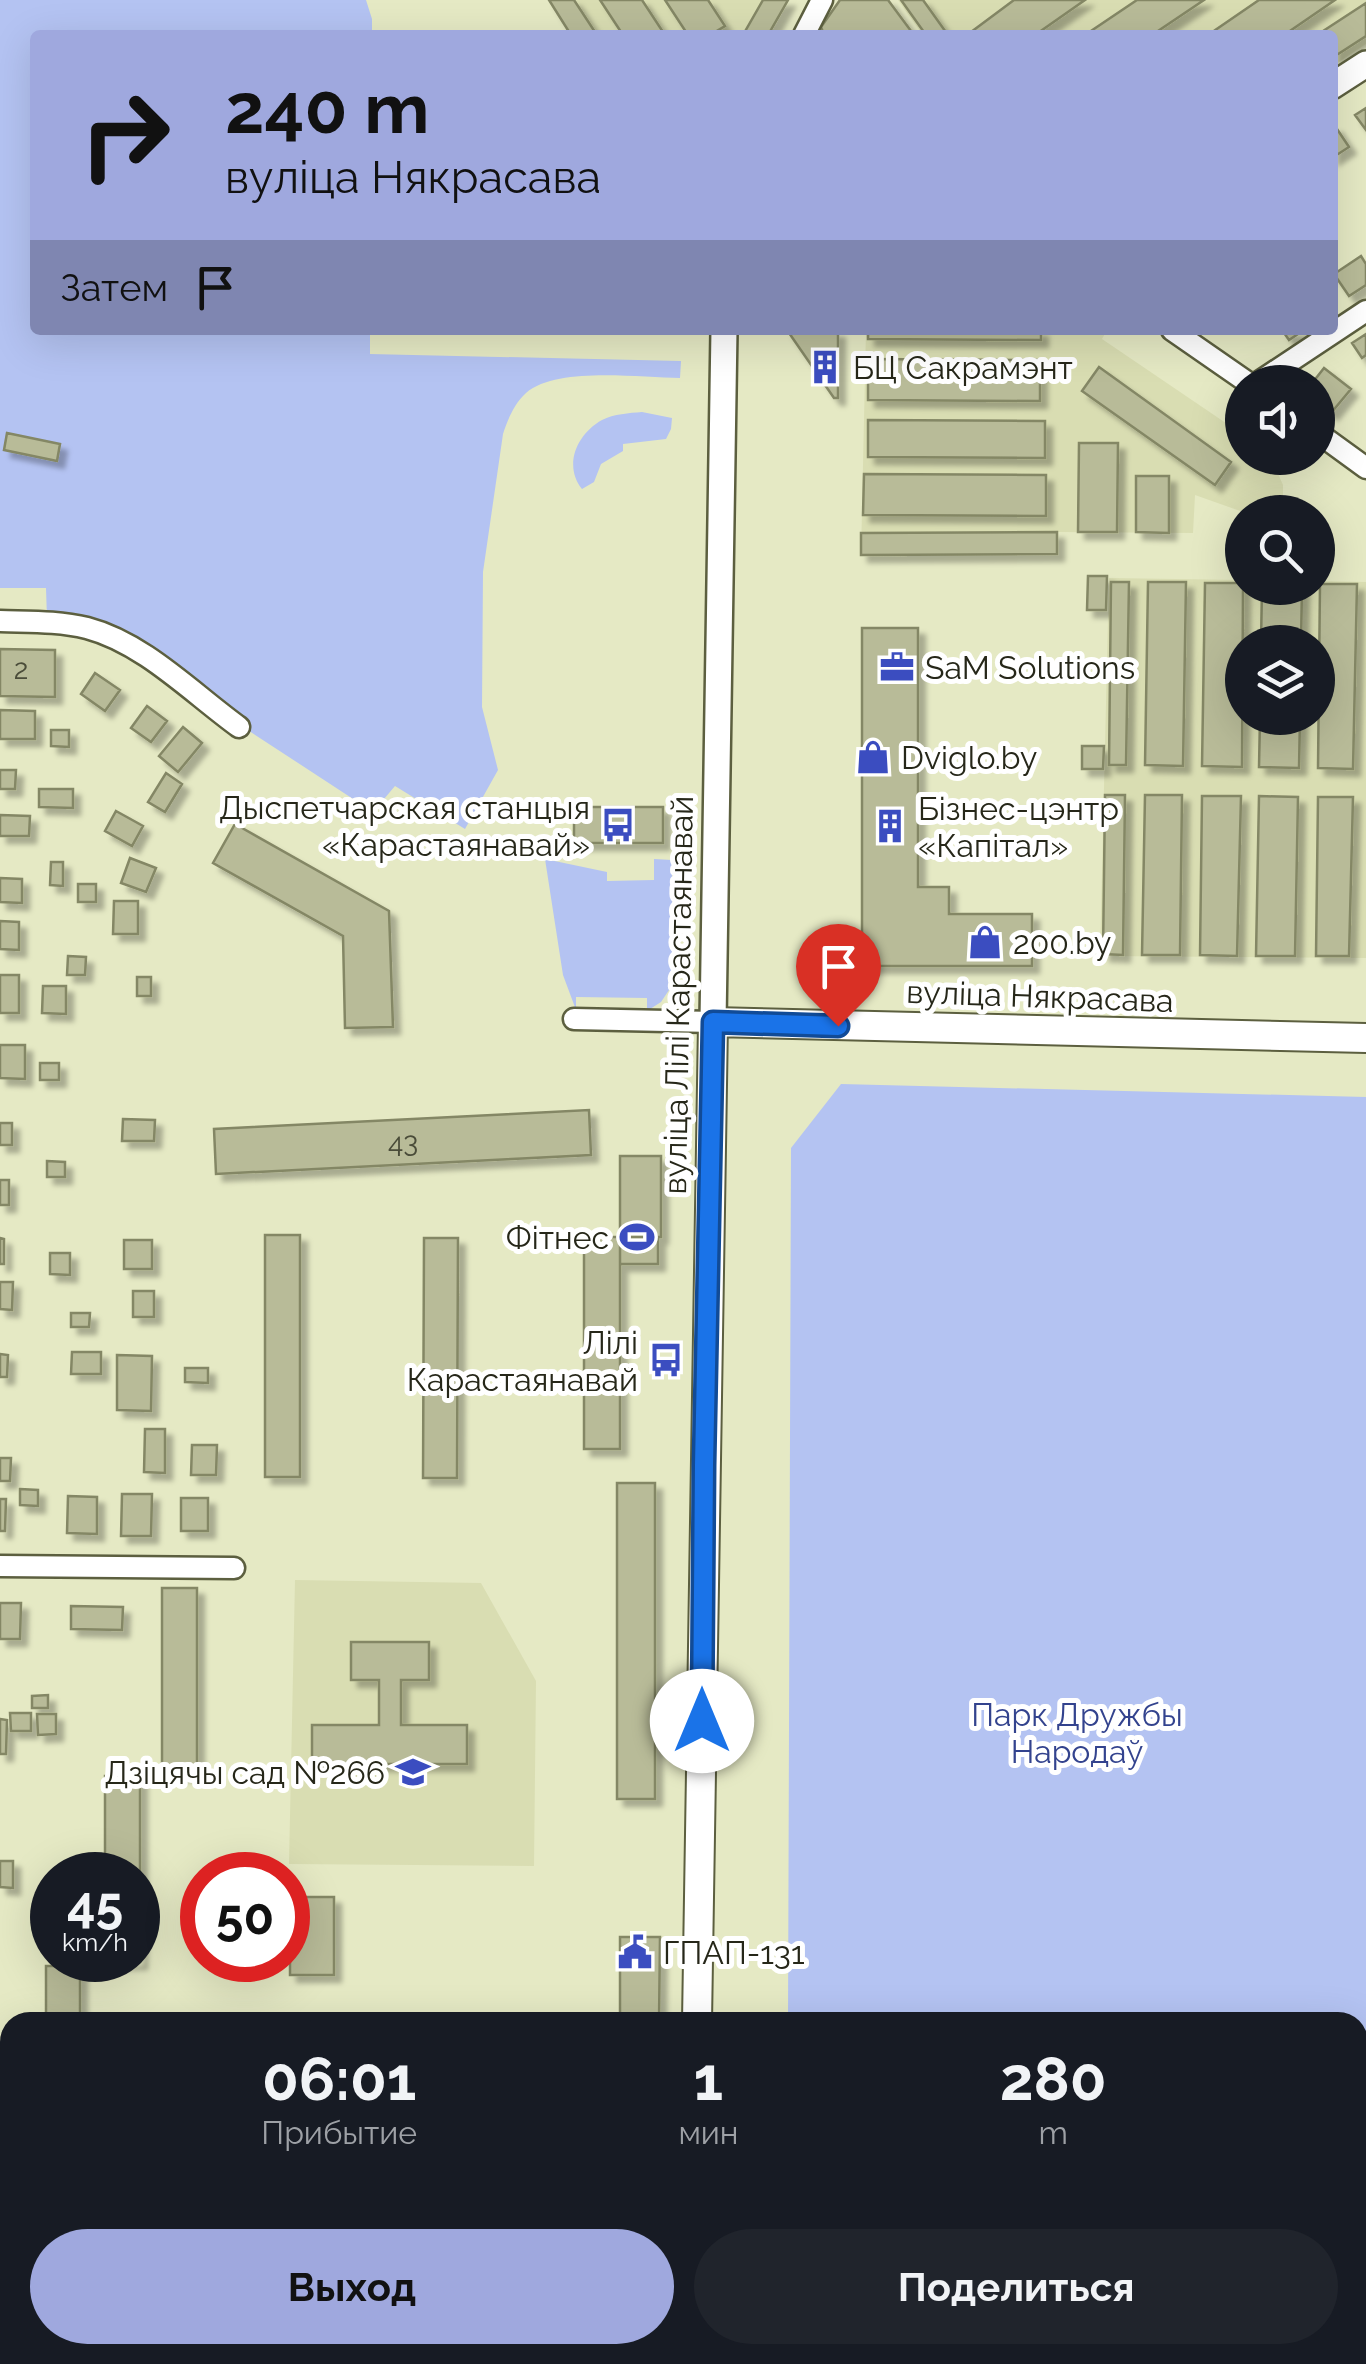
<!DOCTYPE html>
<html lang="ru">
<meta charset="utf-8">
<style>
body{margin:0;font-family:Raleway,sans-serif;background:#20242c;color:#f1f3f6;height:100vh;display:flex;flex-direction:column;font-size:38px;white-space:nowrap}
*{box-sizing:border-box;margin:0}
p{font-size:32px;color:#9ea1a6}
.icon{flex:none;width:55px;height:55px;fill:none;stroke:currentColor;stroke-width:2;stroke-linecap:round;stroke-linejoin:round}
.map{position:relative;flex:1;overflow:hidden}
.drawer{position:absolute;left:0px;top:2012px;width:1368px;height:352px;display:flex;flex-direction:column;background:#171b24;border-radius:30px 30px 0 0;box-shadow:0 10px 40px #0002}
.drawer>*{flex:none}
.guide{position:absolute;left:30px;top:30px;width:1308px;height:305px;border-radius:10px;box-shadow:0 10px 40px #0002;background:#9fa8de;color:#111;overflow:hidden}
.buttons{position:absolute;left:1225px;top:365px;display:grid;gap:20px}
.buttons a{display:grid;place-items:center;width:110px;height:110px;border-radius:50%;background:#171b24;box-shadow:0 10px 40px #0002;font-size:50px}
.speed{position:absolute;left:30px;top:1852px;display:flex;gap:20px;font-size:50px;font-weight:700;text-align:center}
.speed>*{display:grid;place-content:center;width:130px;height:130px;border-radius:50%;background:#171b24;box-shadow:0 10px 40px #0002;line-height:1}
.speed small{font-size:25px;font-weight:400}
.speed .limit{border:15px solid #d22;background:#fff;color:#111}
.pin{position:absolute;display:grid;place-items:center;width:85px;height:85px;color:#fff;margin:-102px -42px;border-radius:50% 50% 50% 0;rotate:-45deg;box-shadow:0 0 10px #0007}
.pin .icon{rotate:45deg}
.me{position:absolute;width:110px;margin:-55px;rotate:0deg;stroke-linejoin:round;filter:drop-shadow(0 0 8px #0008)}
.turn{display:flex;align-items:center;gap:35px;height:210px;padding:0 30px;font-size:45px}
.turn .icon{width:130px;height:130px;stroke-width:2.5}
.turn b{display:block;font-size:70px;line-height:85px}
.then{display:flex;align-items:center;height:95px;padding:0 30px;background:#0003;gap:20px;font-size:38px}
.eta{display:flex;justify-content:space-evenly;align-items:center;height:170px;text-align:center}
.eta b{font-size:60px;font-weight:700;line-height:70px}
.cta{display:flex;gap:20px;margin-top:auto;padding:20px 30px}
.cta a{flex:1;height:115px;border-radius:60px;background:#9fa8de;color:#111;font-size:40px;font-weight:700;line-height:115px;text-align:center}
.cta a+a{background:#20242c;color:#f1f3f6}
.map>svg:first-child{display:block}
</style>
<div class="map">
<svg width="1366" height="2364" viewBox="0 0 1366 2364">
<defs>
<filter id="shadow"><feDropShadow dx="7" dy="7" stdDeviation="2.5" flood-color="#0004"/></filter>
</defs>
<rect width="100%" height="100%" fill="#e5e9c4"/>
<path fill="#d9ddb2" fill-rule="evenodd" d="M549,0H788L768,35H571Z
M898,0H1366V44L1333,66L1332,35H923Z
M866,330H1107L1102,339L1242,434V458H1271L1283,485V496L1275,506L1262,512H1243L1195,495L1193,533L1058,532L1057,554L861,555Z
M1109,578L1242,580V588H1318V581L1366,582V958L1100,956ZM1242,642H1318V718H1242Z
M295,1580L481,1583L536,1681L534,1866L289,1864Z"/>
<path fill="#b4c3f2" d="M0,0H366L372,19V35H35V330H370V354L681,361L680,378C639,378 558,366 526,393C514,404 508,419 503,434L483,572L482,707L498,770L465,829L395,786L373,812L240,725L160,664L47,619L46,588H0Z
M642,412L672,418L671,429L666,439L623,444V451L601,464L594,482L582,489C563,465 577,434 602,420C614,414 629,413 642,412Z
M545,859L607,872V881L654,880V859L672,860L673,984L661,1002L647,1011V998L576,997V1010L563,975Z
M841,1084L1366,1097V2364H786V2355H1358V2022H788L791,1148Z"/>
<path fill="#b8bb98" stroke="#848765" stroke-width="2.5" filter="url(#shadow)" d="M549,0H574L597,35H571Z
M600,0H642L665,35H623Z
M665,0H708L725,26L710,35H688Z
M763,0H788L768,35H743Z
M840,0H888L914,35H824L821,27Z
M901,0H923L948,35H926Z
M1014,0H1085L1035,35H967Z
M1137,0H1204L1152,35H1085Z
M1259,0H1335L1284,35H1208Z
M1366,3V36L1332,58V35H1317Z
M1366,108V130L1355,115Z
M1335,126L1349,147L1332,158V127Z
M1361,256L1366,264V285L1349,296L1334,274Z
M787,330L838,331V398H834Z
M868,330H1041V340L868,339Z
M1282,330H1304L1289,340Z
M1366,334V355L1362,358L1352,343Z
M868,359L1040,360V401L868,400Z
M1099,367L1231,462L1215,485L1082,391Z
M1324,368L1351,389L1331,413L1318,403V382H1313Z
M868,420L1045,421V458L868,457Z
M7,433L60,444L57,461L4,450Z
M1079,443H1118L1117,532H1078Z
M864,474L1046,475V516L863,515Z
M1136,476H1169V533L1136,532Z
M1057,532V554L861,555V533Z
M1088,576H1107L1106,610H1087Z
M1111,582H1129L1126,765H1109Z
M1148,582H1186L1183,766L1145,765Z
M1205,583H1242L1243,588L1242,767L1202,766Z
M1320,584H1357L1353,769L1318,768Z
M1262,588H1302L1301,642H1261Z
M862,628H918V887H949V914H1032V966H862Z
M0,649L55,650V697L0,696Z
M95,673L120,690L105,711L81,694Z
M147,706L167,721L151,742L131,728Z
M0,710L35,711V739H0Z
M1260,718H1300L1299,768L1259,767Z
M183,727L202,743L178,772L159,756Z
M51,730H69V747L51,746Z
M1082,746H1104L1103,769H1082Z
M0,770H16L15,789H0Z
M166,773L182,784L165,812L148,802Z
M39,789H73V808L39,807Z
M1105,795H1125L1123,955L1103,954Z
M1145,795H1182L1180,955H1142Z
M1202,796H1241L1237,956L1200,955Z
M1259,796L1298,797L1295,956H1256Z
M1318,797H1353L1349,956H1316Z
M574,807H663V843H574Z
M116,811L143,826L132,846L105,831Z
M0,815L30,816L29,836H0Z
M235,824L389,911L393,1027L345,1028L343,936L213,863Z
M130,858L156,868L146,892L121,883Z
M51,862H63V886L50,885Z
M0,878L22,879V903L0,902Z
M78,884H96V902H78Z
M114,901H138V934H113Z
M0,921L19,922V950L0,949Z
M68,956L86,957L85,975H67Z
M0,975H19V1013H0Z
M137,977H151V996H137Z
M43,986H66V1014L42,1013Z
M0,1045H25V1079L0,1078Z
M40,1063H59V1080H40Z
M589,1110L591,1155L216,1174L214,1129Z
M123,1119L155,1120L154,1141H122Z
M0,1123H12V1145H0Z
M620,1156H661V1237H620Z
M47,1161L65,1162V1177H47Z
M0,1180H9V1205H0Z
M265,1235H300V1477H265Z
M584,1237H620V1449H584Z
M620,1237H658V1264H620Z
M0,1238L4,1239V1264H0Z
M424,1238H458L457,1478H423Z
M124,1240H152V1269H124Z
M50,1253H70V1275L50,1274Z
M0,1282H13L12,1310L0,1309Z
M133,1291H154V1317H133Z
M71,1313H90L89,1327H71Z
M72,1352H101V1374H71Z
M0,1354L8,1355L7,1377H0Z
M117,1355L152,1356L151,1411L117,1410Z
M185,1368H208V1383L185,1382Z
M145,1429H165V1473L144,1472Z
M192,1445H217L216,1475H191Z
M0,1458H11L10,1481H0Z
M617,1483H655V1799H617Z
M20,1489L38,1490V1506L20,1505Z
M122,1494H152L151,1536H121Z
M68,1496L97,1497V1534L67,1533Z
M181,1498H208V1531H181Z
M0,1499H6L5,1531H0Z
M162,1588H197V1774H162Z
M0,1603H21L20,1639H0Z
M71,1606L123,1607L122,1630L71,1629Z
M351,1642H429V1680H401V1725H467V1764H312V1725H379V1680H351Z
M48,1695V1708H32V1696Z
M10,1713H31V1731H11Z
M37,1714H56V1734L38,1735Z
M0,1719L7,1720L6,1754H0Z
M105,1776H140V1962H105L138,1960V1875H105Z
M0,1861H13V1888L0,1887Z
M290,1897H334V1975H290Z
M620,1937H660L659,2022H620Z
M46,1966H80V2022H46Z
M417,2018H452V2022H417Z
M0,2154H10V2341H0Z
M603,2355H642V2364H603Z"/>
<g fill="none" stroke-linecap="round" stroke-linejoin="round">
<g stroke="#5c5f3f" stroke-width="25">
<path id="minor" d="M804,35L822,0
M1172,330L1247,382
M1259,382L1366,311
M1318,433L1366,468
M0,621C29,622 58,621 87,628C144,643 192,693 239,727
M574,1019L713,1022
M0,1566L234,1568"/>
</g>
<g stroke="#5c5f3f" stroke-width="30">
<path id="tertiary" d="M1332,86L1366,64
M713,1022L724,330"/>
</g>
<g stroke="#5c5f3f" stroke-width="32">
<path id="secondary" d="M697,2022L713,1022L1366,1038
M694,2364V2355"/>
</g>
<use href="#minor" stroke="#fff" stroke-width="20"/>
<use href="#tertiary" stroke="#fff" stroke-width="25"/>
<use href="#secondary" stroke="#fff" stroke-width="28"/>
</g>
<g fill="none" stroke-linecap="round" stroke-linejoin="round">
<g stroke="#114b97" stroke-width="25">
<path id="route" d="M702,1721L704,1465L713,1022L838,1026"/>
</g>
<use href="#route" stroke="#1a73e8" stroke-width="18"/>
</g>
<defs>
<g id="building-bare" transform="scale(2.7)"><path d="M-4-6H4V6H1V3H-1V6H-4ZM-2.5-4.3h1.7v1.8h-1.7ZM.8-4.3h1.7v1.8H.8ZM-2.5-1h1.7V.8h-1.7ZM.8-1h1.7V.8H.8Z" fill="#3b4dc0" stroke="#fff" stroke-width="2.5" paint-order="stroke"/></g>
<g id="office-bare" transform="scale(2.7)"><path d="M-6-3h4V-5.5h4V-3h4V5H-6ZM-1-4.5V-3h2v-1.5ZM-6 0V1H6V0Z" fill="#3b4dc0" stroke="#fff" stroke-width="2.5" paint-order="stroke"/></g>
<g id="shop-bare" transform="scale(2.7)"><path d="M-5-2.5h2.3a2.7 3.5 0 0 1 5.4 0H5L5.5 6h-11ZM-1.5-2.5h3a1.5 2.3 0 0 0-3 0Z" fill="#3b4dc0" stroke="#fff" stroke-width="2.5" paint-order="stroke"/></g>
<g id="bus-bare" transform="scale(2.7)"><path d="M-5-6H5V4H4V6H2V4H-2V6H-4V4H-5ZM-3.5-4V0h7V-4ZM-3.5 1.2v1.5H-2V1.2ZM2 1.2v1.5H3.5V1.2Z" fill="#3b4dc0" stroke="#fff" stroke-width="2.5" paint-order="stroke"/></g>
<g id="stadium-bare" transform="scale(2.7)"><path d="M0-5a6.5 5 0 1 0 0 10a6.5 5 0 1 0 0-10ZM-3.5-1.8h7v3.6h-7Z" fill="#3b4dc0" stroke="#fff" stroke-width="2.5" paint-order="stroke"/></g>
<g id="school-bare" transform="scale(2.7)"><path d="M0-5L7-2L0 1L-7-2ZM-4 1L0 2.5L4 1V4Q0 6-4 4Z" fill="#3b4dc0" stroke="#fff" stroke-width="2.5" paint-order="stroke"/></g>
<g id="civic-bare" transform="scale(2.7)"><path d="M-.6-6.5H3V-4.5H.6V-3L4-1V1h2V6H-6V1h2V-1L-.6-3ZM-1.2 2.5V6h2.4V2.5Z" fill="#3b4dc0" stroke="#fff" stroke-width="2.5" paint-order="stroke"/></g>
</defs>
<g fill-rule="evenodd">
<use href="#building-bare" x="825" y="367"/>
<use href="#office-bare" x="897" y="667"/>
<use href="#shop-bare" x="873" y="757"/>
<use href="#bus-bare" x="618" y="825"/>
<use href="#building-bare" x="890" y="826"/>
<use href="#shop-bare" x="985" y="942"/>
<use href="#stadium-bare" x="637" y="1237"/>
<use href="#bus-bare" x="666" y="1360"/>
<use href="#school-bare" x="413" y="1772"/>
<use href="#civic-bare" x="635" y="1952"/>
</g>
<g text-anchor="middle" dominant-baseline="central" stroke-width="10" stroke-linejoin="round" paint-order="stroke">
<g font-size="28" fill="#4a4c39">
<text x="21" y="669">2</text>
<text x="403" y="1142">43</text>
</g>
<g font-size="32" fill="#262719" stroke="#fff" text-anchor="start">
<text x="853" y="367">БЦ Сакрамэнт</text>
<text x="925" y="667">SaM Solutions</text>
<text x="901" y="757">Dviglo.by</text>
<text x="590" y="807" text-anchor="end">Дыспетчарская станцыя<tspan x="590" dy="37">«Карастаянавай»</tspan></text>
<text x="918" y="808">Бізнес-цэнтр<tspan x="918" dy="37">«Капітал»</tspan></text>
<text x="1013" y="942">200.by</text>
<text x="609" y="1237" text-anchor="end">Фітнес</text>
<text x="638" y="1342" text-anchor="end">Лілі<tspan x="638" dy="37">Карастаянавай</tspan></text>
<text x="385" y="1772" text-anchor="end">Дзіцячы сад №266</text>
<text x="663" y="1952">ГПАП-131</text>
</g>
<g font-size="32" fill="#262719" stroke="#fff">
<text transform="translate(678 995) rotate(-89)">вуліца Лілі Карастаянавай</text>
<text transform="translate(1040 996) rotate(2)">вуліца Някрасава</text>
</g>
<g font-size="32" fill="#33438e" stroke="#fff">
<text x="1077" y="1714">Парк Дружбы<tspan x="1077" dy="37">Народаў</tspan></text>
</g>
</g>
</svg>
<div class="buttons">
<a><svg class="icon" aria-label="sound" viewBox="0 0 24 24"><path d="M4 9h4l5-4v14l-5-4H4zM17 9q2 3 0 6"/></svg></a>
<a><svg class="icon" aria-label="search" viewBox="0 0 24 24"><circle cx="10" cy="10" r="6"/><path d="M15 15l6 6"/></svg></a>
<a><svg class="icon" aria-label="layers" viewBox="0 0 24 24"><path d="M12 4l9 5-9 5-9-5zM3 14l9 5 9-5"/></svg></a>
</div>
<div class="speed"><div>45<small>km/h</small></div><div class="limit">50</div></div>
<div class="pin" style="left:838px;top:1026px;background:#d93025"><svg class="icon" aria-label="arrive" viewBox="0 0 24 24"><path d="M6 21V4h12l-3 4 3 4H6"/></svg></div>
<svg class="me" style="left:702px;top:1721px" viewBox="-20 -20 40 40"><circle r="19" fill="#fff"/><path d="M0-13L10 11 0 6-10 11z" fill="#1a73e8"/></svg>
<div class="guide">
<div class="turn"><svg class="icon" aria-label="right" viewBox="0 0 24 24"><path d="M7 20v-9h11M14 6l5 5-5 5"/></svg><div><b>240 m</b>вуліца Някрасава</div></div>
<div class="then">Затем<svg class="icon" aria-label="arrive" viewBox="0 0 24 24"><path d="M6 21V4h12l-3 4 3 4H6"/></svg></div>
</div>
<section class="drawer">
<div class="eta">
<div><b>06:01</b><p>Прибытие</p></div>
<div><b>1</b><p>мин</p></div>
<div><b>280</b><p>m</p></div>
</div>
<div class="cta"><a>Выход</a><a>Поделиться</a></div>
</section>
</div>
